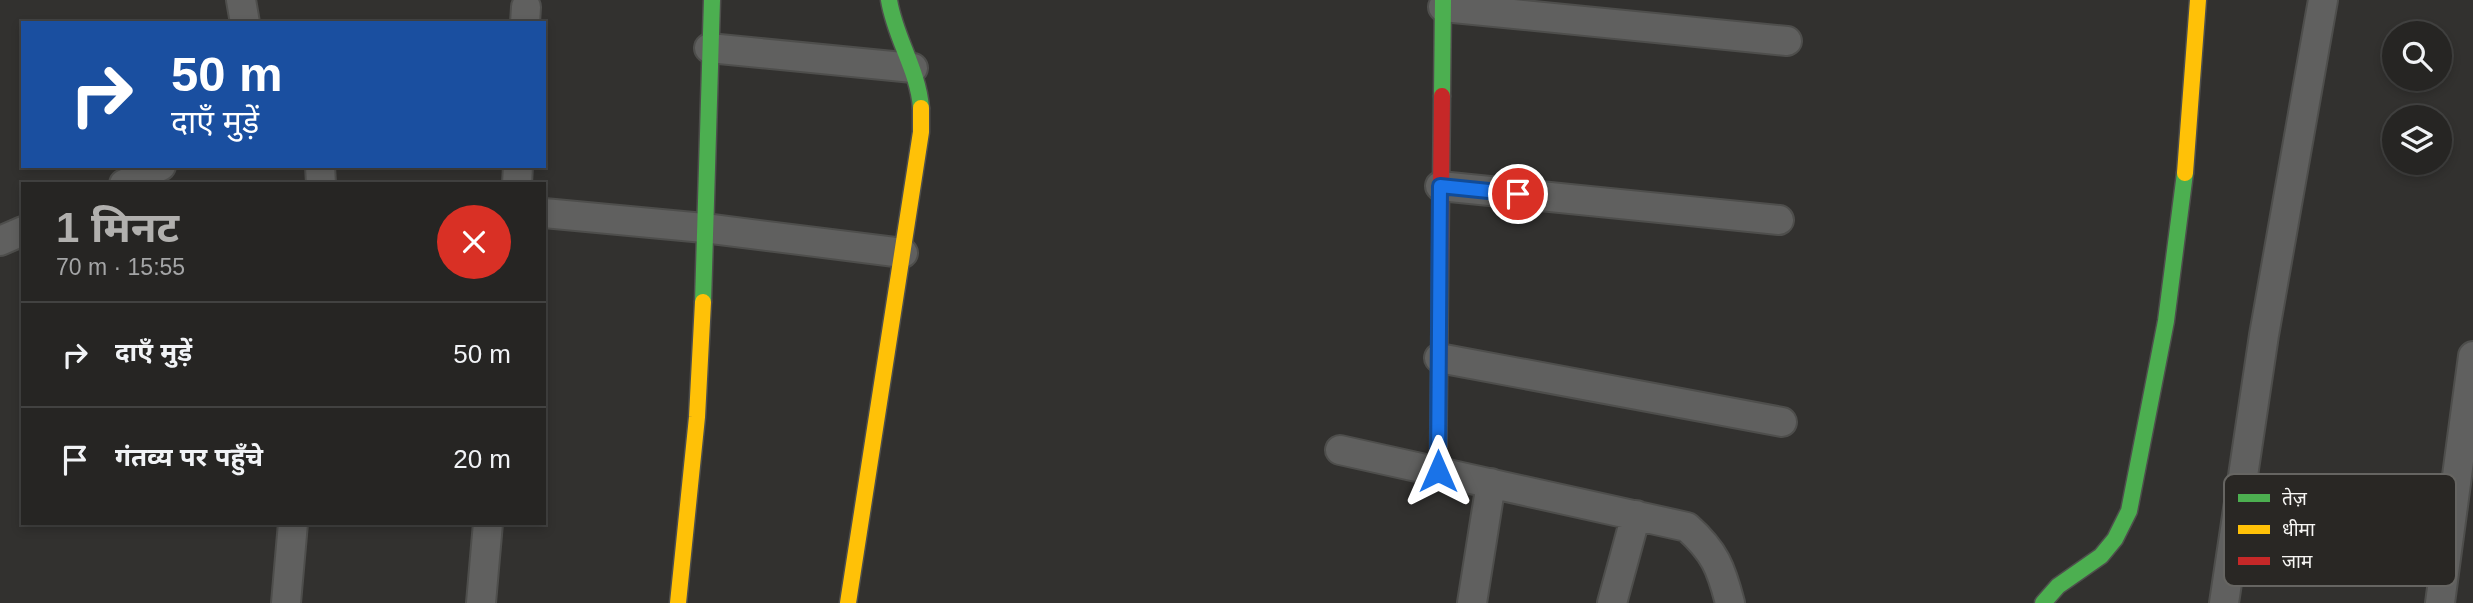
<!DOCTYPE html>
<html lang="hi">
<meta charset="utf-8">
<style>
body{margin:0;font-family:Helvetica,"Noto Sans Devanagari",sans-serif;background:#2e2d2b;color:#f1f3f6;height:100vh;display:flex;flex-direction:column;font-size:26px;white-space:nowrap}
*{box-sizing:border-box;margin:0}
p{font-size:23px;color:#a4a5a6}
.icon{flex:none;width:38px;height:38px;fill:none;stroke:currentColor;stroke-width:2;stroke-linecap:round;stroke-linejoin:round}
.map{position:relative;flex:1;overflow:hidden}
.panel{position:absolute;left:21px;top:182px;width:525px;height:343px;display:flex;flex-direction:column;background:#262523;border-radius:0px;box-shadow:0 4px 10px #0003,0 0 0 2px #424241}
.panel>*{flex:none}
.banner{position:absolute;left:21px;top:21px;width:525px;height:147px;border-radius:0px;box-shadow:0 4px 10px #0003,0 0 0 2px #424241;background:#1a4fa0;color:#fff;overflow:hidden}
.fabs{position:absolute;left:2382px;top:21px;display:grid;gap:14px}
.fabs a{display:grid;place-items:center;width:70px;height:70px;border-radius:50%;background:#262523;box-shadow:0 4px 10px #0003,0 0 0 2px #424241;font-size:35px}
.pin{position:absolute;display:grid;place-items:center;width:60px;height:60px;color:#fff;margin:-30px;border:4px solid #fff;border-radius:50%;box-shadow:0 2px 7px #0007}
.me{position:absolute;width:77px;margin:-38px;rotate:0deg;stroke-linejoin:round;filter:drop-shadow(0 0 5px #0008)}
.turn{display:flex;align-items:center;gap:24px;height:147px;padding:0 35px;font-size:32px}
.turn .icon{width:91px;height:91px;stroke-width:2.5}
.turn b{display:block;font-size:49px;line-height:60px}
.round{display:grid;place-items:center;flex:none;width:74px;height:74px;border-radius:37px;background:#2e2d2b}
.summary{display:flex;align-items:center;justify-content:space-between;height:119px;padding:0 35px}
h1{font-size:42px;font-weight:700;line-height:52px;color:#b1b0ae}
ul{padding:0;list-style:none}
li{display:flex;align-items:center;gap:21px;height:105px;padding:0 35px;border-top:2px solid #424241}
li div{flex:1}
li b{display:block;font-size:26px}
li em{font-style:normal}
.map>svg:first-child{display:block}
</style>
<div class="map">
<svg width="2473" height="603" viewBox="0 0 2473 603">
<rect width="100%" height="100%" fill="#32312f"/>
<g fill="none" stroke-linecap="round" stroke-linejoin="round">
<g stroke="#4e4e4c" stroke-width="32">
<path id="street" d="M241,0L245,23
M1443,7L1787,41
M525,23L526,7
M709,48L913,68
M320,166L321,184
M124,184L161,166
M517,184L518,166
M1440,186L1779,220
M544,213L704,228L903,253
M0,241L23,231
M1439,358L1782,422
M1340,450L1687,527C1715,552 1721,568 1730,603
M286,603L293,523
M481,603L488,523
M1472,603L1491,483
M1612,603L1636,515
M2224,603L2264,335L2323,0
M2440,603L2473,356"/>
</g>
<g stroke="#4e4e4c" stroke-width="19">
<path id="fast" d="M889,0C895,38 918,69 921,108
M1442,96L1443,0
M703,302L712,0
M2043,603L2058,586L2101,556L2115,539L2129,511L2166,321L2185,173"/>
</g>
<g stroke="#4e4e4c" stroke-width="19">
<path id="slow" d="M2185,173L2198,0
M678,603L697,417L703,302
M848,603L921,132V108"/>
</g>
<g stroke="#4e4e4c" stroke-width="19">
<path id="jam" d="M1438,471L1442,96"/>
</g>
<use href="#street" stroke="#60605f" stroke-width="28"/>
<use href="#fast" stroke="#4caf50" stroke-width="16"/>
<use href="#slow" stroke="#ffc107" stroke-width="16"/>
<use href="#jam" stroke="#c62828" stroke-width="16"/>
</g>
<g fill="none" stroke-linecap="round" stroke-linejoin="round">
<g stroke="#114b97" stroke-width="18">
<path id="route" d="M1438,471L1440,186L1518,194"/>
</g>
<use href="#route" stroke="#1a73e8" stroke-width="12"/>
</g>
<rect x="2224" y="474" width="232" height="112" rx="10" fill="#292724" stroke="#666562" stroke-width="2"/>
<rect x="2238" y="494" width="32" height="8" fill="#4caf50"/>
<rect x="2238" y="525" width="32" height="9" fill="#ffc107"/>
<rect x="2238" y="557" width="32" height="8" fill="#c62828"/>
<g font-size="19" fill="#f6f5f3">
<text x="2282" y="505">तेज़</text>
<text x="2282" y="536">धीमा</text>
<text x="2282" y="568">जाम</text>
</g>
</svg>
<div class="fabs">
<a><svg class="icon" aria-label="search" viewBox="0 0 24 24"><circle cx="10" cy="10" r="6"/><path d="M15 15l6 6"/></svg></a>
<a><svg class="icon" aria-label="layers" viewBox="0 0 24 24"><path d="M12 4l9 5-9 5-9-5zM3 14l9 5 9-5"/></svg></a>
</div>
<div class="pin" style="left:1518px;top:194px;background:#d93025"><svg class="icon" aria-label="arrive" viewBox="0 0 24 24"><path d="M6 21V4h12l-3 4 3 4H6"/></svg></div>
<svg class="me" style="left:1438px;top:471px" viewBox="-20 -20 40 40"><path d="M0-17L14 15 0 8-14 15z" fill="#1a73e8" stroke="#fff" stroke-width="4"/></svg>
<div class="banner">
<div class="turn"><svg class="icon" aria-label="right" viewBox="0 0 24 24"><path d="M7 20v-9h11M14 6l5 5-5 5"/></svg><div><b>50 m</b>दाएँ मुड़ें</div></div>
</div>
<section class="panel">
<div class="summary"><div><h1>1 मिनट</h1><p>70 m · 15:55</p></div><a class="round" style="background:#d93025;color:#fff"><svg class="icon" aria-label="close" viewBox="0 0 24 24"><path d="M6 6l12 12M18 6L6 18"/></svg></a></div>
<ul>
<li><svg class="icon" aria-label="right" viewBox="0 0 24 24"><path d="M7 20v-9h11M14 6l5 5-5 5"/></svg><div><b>दाएँ मुड़ें</b></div><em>50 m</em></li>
<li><svg class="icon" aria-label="arrive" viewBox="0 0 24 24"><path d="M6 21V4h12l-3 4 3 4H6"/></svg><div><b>गंतव्य पर पहुँचे</b></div><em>20 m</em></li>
</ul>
</section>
</div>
